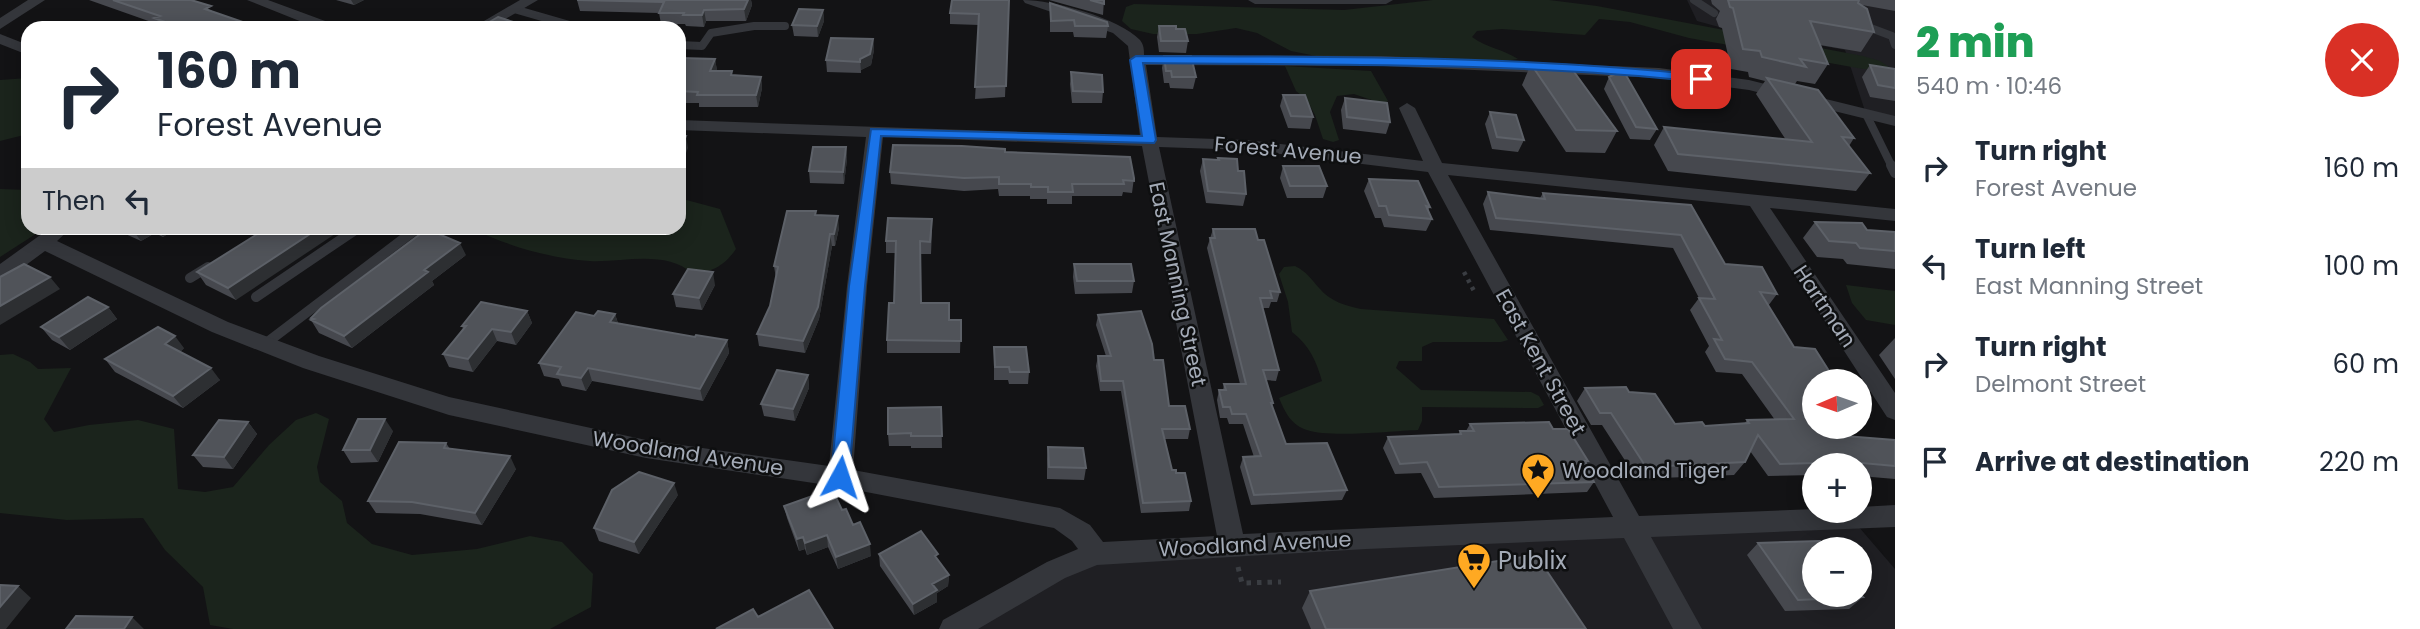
<!DOCTYPE html>
<meta charset="utf-8">
<style>
body{margin:0;font-family:Poppins,sans-serif;background:#f2f2f3;color:#1f2937;height:100vh;display:flex;flex-direction:column;font-size:26px;white-space:nowrap}
*{box-sizing:border-box;margin:0}
p{font-size:23px;color:#747a83}
.icon{flex:none;width:38px;height:38px;fill:none;stroke:currentColor;stroke-width:2;stroke-linecap:round;stroke-linejoin:round}
.map{position:relative;flex:1;overflow:hidden}
.details{display:flex;flex-direction:column;background:#fff;width:525px}
.details>*{flex:none}
.hud{position:absolute;left:21px;top:21px;width:665px;height:214px;border-radius:21px;box-shadow:0 4px 18px #0003;background:#fff;color:#1f2937;overflow:hidden}
.needle{width:46px;rotate:268deg}
.controls{position:absolute;left:1802px;top:369px;display:grid;gap:14px}
.controls a{display:grid;place-items:center;width:70px;height:70px;border-radius:50%;background:#fff;box-shadow:0 4px 18px #0003;font-size:35px}
.pin{position:absolute;display:grid;place-items:center;width:60px;height:60px;color:#fff;margin:-30px;border-radius:14px;box-shadow:0 4px 10px #0006}
.me{position:absolute;width:77px;margin:-38px;rotate:5deg;stroke-linejoin:round;filter:drop-shadow(0 0 5px #0008)}
.turn{display:flex;align-items:center;gap:24px;height:147px;padding:0 21px;font-size:32px}
.turn .icon{width:91px;height:91px;stroke-width:2.5}
.turn b{display:block;font-size:49px;line-height:60px}
.then{display:flex;align-items:center;height:66px;padding:0 21px;background:#0003;gap:14px;font-size:26px}
.round{display:grid;place-items:center;flex:none;width:74px;height:74px;border-radius:37px;background:#f2f2f3}
.summary{display:flex;align-items:center;justify-content:space-between;height:119px;padding:0 21px}
h1{font-size:42px;font-weight:800;line-height:52px;color:#1e9e55}
ul{padding:0;list-style:none}
li{display:flex;align-items:center;gap:21px;height:98px;padding:0 21px}
li div{flex:1}
li b{display:block;font-size:26px}
li em{font-style:normal}
main{display:flex;flex:1;min-height:0}
.map>svg:first-child{display:block}
</style>
<main>
<div class="map">
<svg width="1895" height="629" viewBox="0 0 1895 629">
<rect width="100%" height="100%" fill="#131315"/>
<path fill="#1f1f23" fill-rule="evenodd" d="M1687,0H1895V121L1866,114L1845,50L1719,27L1697,21Z
M1852,519L1895,569V629H953L1096,554ZM1815,550H1860V595H1815Z"/>
<path fill="#1b241c" d="M1433,0H1549L1597,6L1863,56L1880,61L1892,69H1863L1689,38L1630,22L1599,19L1585,35L1502,29L1477,31L1472,37C1487,48 1503,49 1518,59L1499,62L1316,56L1291,51L1257,33L1236,28L1197,34H1153L1131,29L1122,21L1126,7L1134,4L1344,10Z
M1285,66L1371,71L1388,101L1383,104L1354,94L1337,96L1330,112L1339,140L1333,142L1323,139L1315,115L1307,100L1296,91Z
M28,78V134L0,141V80Z
M0,189L28,190V228H45L0,257Z
M679,198L720,209L736,249C724,266 714,271 693,274C665,249 623,263 589,261C549,258 507,246 471,228H679Z
M1295,266C1307,272 1311,279 1320,289C1330,301 1346,306 1361,309L1494,319L1508,340L1501,342H1433L1422,347V361H1399L1396,368L1421,390L1531,392L1539,396L1544,405L1538,408L1422,407V421L1418,430C1392,431 1329,438 1307,430C1291,425 1285,412 1279,398L1322,381C1316,360 1309,345 1292,332L1288,302L1279,274L1284,267Z
M1846,285L1895,291V325L1866,320L1852,303Z
M13,354L30,362L38,369L71,368L44,419L54,432L89,425L138,420L174,429L178,489L205,492L233,487L269,445L296,420L316,413L329,419L317,467L320,482L342,501L347,523L372,544L412,555L477,549L530,536L562,542L593,574L591,607L550,629H233L210,625L203,587L165,550L143,518L67,520L0,513V355Z"/>
<g fill="none" stroke-linecap="round" stroke-linejoin="round">
<path stroke="#3a3d42" stroke-width="4.5" stroke-dasharray="3.5 5" stroke-linecap="butt" d="M1464,272L1474,291"/>
<path stroke="#3a3d42" stroke-width="5" stroke-dasharray="4.5 6" stroke-linecap="butt" d="M1238,567L1242,583L1281,582"/>
<path stroke="#34363b" stroke-width="8" d="M1694,0L1714,13
M514,9L580,28
M1860,24L1892,36L1895,45
M679,45L702,46L711,33L754,26H785
M1866,114L1892,167"/>
<path stroke="#34363b" stroke-width="10" d="M1891,165L1895,173
M190,278L208,267
M256,297L358,228
M265,344L415,230L409,228"/>
<path fill="#34363b" fill-rule="evenodd" d="M28,0H45L0,29V18Z
M247,0H268L336,25L338,28H317Z
M520,0H538L490,28H472Z
M1023,0C1053,0 1119,18 1140,40C1144,45 1144,50 1144,55L1382,56L1659,68L1749,80L1895,116V126L1749,90L1659,78L1382,66L1146,65L1157,137L1247,140L1423,161L1399,108L1407,103L1415,108L1442,163L1895,209V221L1770,208L1895,393V420L1887,417L1750,206L1448,175L1639,516L1815,509V511H1860V507L1895,505V527L1651,537L1702,629H1673L1624,538L1366,549L1097,565L1065,578L978,629H939L943,620L1047,562L1078,549L1072,541L1054,528L840,487L646,458L449,415L303,368L212,332L45,251L7,279L0,281V264L50,228H71L57,241L228,322L319,356L449,397L646,440L829,466L847,286L866,137L679,130V120L1140,136L1128,46L1113,33L1025,3ZM883,137L1142,146L1217,536L1103,542L1090,525L1060,508L853,470L867,286ZM1159,147L1247,150L1428,172L1613,517L1243,534Z
M1248,0H1393L1386,4H1255Z
M0,34L28,45V55L0,44Z"/>
</g>
<path fill="#46484e" d="M89,0H192L214,12L260,28H160L157,24Z
M336,0H364L354,5Z
M577,0H751L752,5L746,21H706L704,27L686,26L685,24H661L659,13L580,11Z
M1009,0L1005,97L975,99L979,25L950,24V13Z
M1049,0H1104L1103,15Z
M1711,0H1895V11L1862,5L1874,32L1861,52L1820,45L1828,64L1815,84L1797,81L1795,84L1854,138L1849,146L1870,173L1856,191L1668,171L1654,145L1664,127L1786,140L1756,94L1765,81L1749,77L1748,72L1731,69L1722,28L1719,27L1716,19L1720,11L1712,4Z
M1050,3L1108,26L1106,38L1074,37L1073,32H1050Z
M823,10L824,21L818,37L794,36L792,25Z
M1159,26L1176,29L1188,41L1186,53L1159,52L1157,37Z
M873,39L874,50L871,65L861,70V73L827,72L826,60Z
M1164,56L1196,77L1193,89L1170,88L1169,83H1164L1162,68Z
M715,59L717,71L733,75L761,77L762,88L758,107H699V103H679V61Z
M1531,64L1617,131L1605,153L1566,152L1522,85Z
M1870,65L1895,69V101L1870,97L1862,77Z
M1071,72L1103,92L1102,103H1072L1070,84Z
M1609,77L1657,129L1650,140L1630,139L1604,89Z
M1283,95L1313,117L1310,129L1288,128L1280,106Z
M1345,98L1390,122L1386,134L1343,129L1341,110Z
M1490,112L1524,140L1518,152L1492,149L1485,124Z
M846,147L847,159L844,184L810,183L809,171Z
M1005,152L1134,178L1132,193L1123,192L1122,196H1072V204H1047V199H1030V196H999L998,189L964,191L891,184L890,172Z
M1218,158L1246,194L1243,206L1206,203L1200,171L1203,159L1218,160Z
M1283,166L1327,186L1323,198H1287L1280,178Z
M1369,179L1430,207L1428,211L1432,219L1426,231L1384,227L1381,218H1375L1364,191Z
M1488,192L1540,198L1543,193L1691,205L1725,264L1777,294L1768,306L1815,382V427L1845,436L1895,440V479L1860,476V466H1815V475L1768,476L1750,451L1745,462L1734,475L1637,479L1602,425H1591L1577,401L1585,388L1629,392L1675,424L1705,426L1745,423L1747,420H1775L1742,374L1716,372L1705,352L1709,346L1690,310L1699,298L1673,248L1490,230L1483,204Z
M816,215L839,228L835,246H832L819,319L805,353L759,346L757,334L770,306L776,279L774,266Z
M1815,222L1867,230L1895,232V269L1847,264L1843,259L1817,257L1803,238Z
M112,228H177L163,237L155,233L141,241Z
M267,228L236,300L206,285L197,272Z
M1213,229L1258,240L1280,292L1277,302H1271L1269,308H1263L1279,370L1276,381L1266,380L1273,403L1272,407L1286,444L1347,490L1342,500L1251,505L1240,467L1243,457H1254L1243,424H1229L1227,418H1220L1217,400L1219,390H1223L1224,384H1240L1207,248Z
M932,231L931,254H921V303L949,320H961L960,353H887V340L894,303L896,253H886V241Z
M466,255L432,281L434,285L352,348L319,333L311,320V318Z
M1074,264L1134,281L1132,293L1075,294L1073,277Z
M715,285L702,310L676,307L673,294Z
M108,307L117,319L70,350L52,340L41,327Z
M527,311L532,323L516,345L497,341L473,372L449,367L443,354L463,329L462,326Z
M615,314L618,323L695,337L727,340L729,353L703,401L592,381L586,391L562,386L559,379L544,376L539,363L594,316Z
M1098,315L1154,360L1169,406L1190,429L1188,439H1165L1172,470L1176,473L1191,501L1189,511L1141,513L1121,391H1100L1096,366L1098,356H1106L1096,325Z
M1895,338V379L1879,355Z
M994,347L1029,372L1028,384H1009L1008,380H994Z
M184,348L180,352L220,380L183,408L115,372L105,359Z
M808,375L809,388L795,421L764,416L761,404Z
M941,407L942,448H911V446H889L888,434Z
M248,422L257,434L233,469L203,467L193,455Z
M1470,424L1553,429L1588,461L1586,464L1594,482L1587,492L1434,498L1421,473L1395,474L1383,448L1388,437L1459,434L1460,431H1466Z
M393,431L378,462L351,463L343,450Z
M446,443L450,449L516,469L482,525L420,514L376,513L368,501Z
M1048,447L1086,468L1084,480L1047,479V459Z
M678,495L639,554L599,541L594,528Z
M784,506L842,510L853,525L871,556L838,569L828,547L807,555L805,549L799,551L787,518Z
M1758,543L1863,597L1849,609L1785,611L1747,555Z
M879,554L938,561L949,575L948,586L937,593V602L914,615L880,566Z
M1310,591L1586,629H1311L1302,608Z"/>
<path fill="#2d2f32" d="M351,0H364L354,5Z
M748,0H751L752,5L746,21L744,9Z
M704,10L706,21L704,27L702,15Z
M823,10L824,21L818,37L817,26Z
M873,39L874,50L871,65L861,70V73L860,59Z
M715,59L717,70L712,83L710,71Z
M761,77L762,88L758,107L756,95Z
M686,136L688,148L679,171V153Z
M846,147L847,159L844,184L843,172Z
M838,216L839,228L835,246L834,234Z
M135,228H151L155,233L141,241L132,229Z
M156,228H177L163,237Z
M319,228H344L236,300L228,288Z
M830,234L832,246L819,319L805,353L803,341Z
M460,243L466,255L432,281L434,285L352,348L344,336L424,270Z
M713,272L715,285L702,310L699,298Z
M50,277L60,289L0,325V306Z
M108,307L117,319L70,350L59,337Z
M527,311L532,323L516,345L511,332Z
M615,314L619,327L610,322Z
M492,329L497,341L473,372L468,359Z
M175,336L184,348L175,357L165,344Z
M727,340L729,353L703,401L700,389Z
M211,368L220,380L183,408L173,396Z
M588,368L592,381L586,391L581,378Z
M808,375L809,388L795,421L793,409Z
M385,419L393,431L378,462L370,450Z
M248,422L257,434L233,469L224,457Z
M510,456L516,469L482,525L475,513Z
M674,483L678,495L639,554L634,542Z
M827,535L828,547L807,555L805,543Z
M803,537L805,549L799,551L797,539Z
M870,544L871,556L838,569L836,557Z
M949,575L948,586L937,593V602L914,615L913,604L932,584Z
M18,586L31,598L6,629H0V607Z
M132,617L144,629H124Z"/>
<path fill="#505359" stroke="#5d6168" stroke-width="2" d="M113,0H191L211,6L205,9L260,28H171L176,26L154,18L160,16Z
M577,0H748L744,9L704,10L702,15H683L684,13H659L664,2Z
M952,0H1009L1006,86L975,87L979,14L950,13Z
M1090,0H1104V4Z
M1728,0H1859L1858,3L1867,9L1874,32L1810,21L1828,64L1800,59L1806,67L1762,57L1760,51L1743,49L1733,8L1730,7Z
M1050,3L1107,22L1108,26H1075L1074,20L1051,21Z
M799,9L823,10L817,26L792,25Z
M498,17L529,27L527,28H479Z
M1159,26H1176V29H1185L1188,41H1161Z
M831,38L873,39L870,54L860,59V62L826,60Z
M1164,56H1191L1196,77H1172L1171,71H1166Z
M681,58L715,59L710,71H732L731,75L761,77L756,95H697L698,92L679,91V61Z
M1531,64L1569,65L1617,131L1576,130Z
M1870,65L1895,69V88L1878,85Z
M1623,70L1657,129L1636,127L1609,77Z
M1071,72L1102,75L1103,92L1073,91Z
M1767,78L1818,90L1854,138L1842,137L1870,173L1678,154L1664,127L1812,142Z
M1283,95H1305L1313,117L1291,116Z
M1345,98L1387,103L1390,122L1347,117Z
M1490,112L1516,115L1524,140L1497,137Z
M679,136H686L679,153Z
M893,145L962,146L1005,149V152L1130,157L1134,178V181L1123,180L1124,184H1072L1073,192H1048V187H1031V184H999V177L964,178L890,172Z
M813,147H846L843,172L809,171Z
M1218,158L1237,159L1238,171H1244L1246,194L1208,191L1203,159L1219,160Z
M1283,166H1319L1327,186H1290Z
M1369,179L1418,181L1430,207L1426,206L1432,219L1389,215L1386,206H1379Z
M1488,192L1545,199L1543,193L1691,205L1725,264L1762,267L1777,294L1760,292L1794,347L1815,349L1836,382H1815V391L1806,390L1815,400V427H1837L1845,436L1895,440V466L1851,462L1780,464L1758,435L1745,462L1646,467L1611,413H1600L1585,388L1626,387L1629,392L1655,394L1675,424L1702,422L1705,426L1749,423L1747,420L1794,419L1752,362L1725,359L1714,339L1722,340L1699,298L1715,299L1681,235L1496,218Z
M787,211H816L815,215L838,216L834,234H830L818,307L803,341L757,334L770,306L778,267L774,266Z
M888,218L932,219L930,242L920,241L921,303H949V320H961V341L887,340L889,303H894L896,241H886Z
M1815,222L1862,223L1867,230L1895,232V251L1860,248L1856,243L1829,241Z
M267,228H319L228,288L197,272Z
M427,229L460,243L424,270L428,272L344,336L311,320L314,319L311,318L321,308Z
M1213,229H1255L1258,240H1264L1280,292L1270,291L1272,298H1260L1279,370H1263L1273,403H1271L1286,444L1327,443L1347,490L1254,495L1243,457L1261,456L1246,414H1232L1230,407H1223L1219,390H1226L1224,384H1246L1210,238H1215Z
M24,264L50,277L0,306V277Z
M1074,264H1131L1134,281H1077Z
M688,269L713,272L699,298L673,294Z
M88,297L108,307L59,337L41,327Z
M481,302L527,311L511,332L492,329L468,359L443,354L466,326H462Z
M598,311L615,314L610,322L695,337L696,335L727,340L700,389L588,368L581,378L557,374L561,367L539,363L576,312L594,316Z
M1141,311L1152,344L1154,360H1163L1169,406H1185L1190,429H1162L1172,470H1176V473H1185L1191,501L1143,503L1123,381H1101L1098,356H1111L1098,315Z
M158,327L175,336L165,344L211,368L173,396L105,359Z
M994,347H1026L1029,372H1010L1009,367H995Z
M777,370L808,375L793,409L761,404Z
M941,407L942,436H911V433L888,434V408Z
M358,419H385L370,450H343Z
M219,420L248,422L224,457L193,455Z
M1549,422L1553,429H1568L1588,461H1585L1594,482L1439,487L1427,462L1400,464L1388,437L1461,434L1460,431H1474L1470,424Z
M399,442L446,443L444,448L510,456L475,513L412,502L368,501Z
M1048,447L1083,448L1086,468L1049,467Z
M639,472L674,483L634,542L594,528L612,490Z
M832,489L842,510L846,509L853,525L860,522L870,544L836,557L827,535L805,543L803,537L797,539L784,506Z
M921,531L938,554L935,556L949,575L932,584L937,590L913,604L879,554Z
M1820,541L1826,550H1815V595H1860V594L1863,597L1798,600L1758,543Z
M1536,555L1586,629H1326L1310,591Z
M0,585L18,586L0,607Z
M809,590L833,629H716L753,609L758,617Z
M76,616L132,617L124,629H66Z"/>
<path fill="#1a73e8" stroke="#114b97" stroke-width="2" d="M1136,56C1322,57 1516,55 1701,75L1707,79L1701,82C1518,62 1327,65 1143,63L1156,140L1154,143L881,136L865,286L849,477L847,482L840,484L834,482L831,477L849,286L871,129L1142,136L1130,60Z"/>
<defs>
<g id="sight-pin" transform="scale(1.75)"><path d="M0 17L-7.5 6A9.5 9.5 0 1 1 7.5 6Z" fill="#ffa922" stroke="#0e0f10"/><path d="M0-6L1.8-2.2L6-1.7L2.9 1.2L3.7 5.4L0 3.3L-3.7 5.4L-2.9 1.2L-6-1.7L-1.8-2.2Z" fill="#111"/></g>
<g id="supermarket-pin" transform="scale(1.75)"><path d="M0 17L-7.5 6A9.5 9.5 0 1 1 7.5 6Z" fill="#ffa922" stroke="#0e0f10"/><path d="M-6-5.5h2.5l.6 2H6L4.5 2H-2.5L-4.4-4H-6ZM-1.5 3.2a1.3 1.3 0 1 0 .1 0ZM3 3.2a1.3 1.3 0 1 0 .1 0Z" fill="#111"/></g>
</defs>
<g fill-rule="evenodd">
<use href="#sight-pin" x="1538" y="470"/>
<use href="#supermarket-pin" x="1474" y="560"/>
</g>
<g text-anchor="middle" dominant-baseline="central" stroke-width="5" stroke-linejoin="round" paint-order="stroke">
<g font-size="21" fill="#a4abb7" stroke="#0e0f10">
<text transform="translate(1288 150) rotate(5)">Forest Avenue</text>
<text transform="translate(1178 284) rotate(78)">East Manning Street</text>
<text transform="translate(1825 306) rotate(56)">Hartman</text>
<text transform="translate(1541 362) rotate(61)">East Kent Street</text>
<text transform="translate(688 453) rotate(9)">Woodland Avenue</text>
<text transform="translate(1255 544) rotate(-3)">Woodland Avenue</text>
</g>
<g font-size="21" fill="#a4abb7" stroke="#0e0f10" text-anchor="start">
<text x="1562" y="470">Woodland Tiger</text>
</g>
<g font-size="24" fill="#a4abb7" stroke="#0e0f10" text-anchor="start">
<text x="1498" y="560">Publix</text>
</g>
</g>
</svg>
<div class="controls">
<a><svg class="needle" viewBox="-14 -14 28 28"><path d="M0-13l5 13h-10z" fill="#e53935"/><path d="M0 13l5-13h-10z" fill="#747a83"/></svg></a>
<a>+</a>
<a>−</a>
</div>
<div class="pin" style="left:1701px;top:79px;background:#d93025"><svg class="icon" aria-label="arrive" viewBox="0 0 24 24"><path d="M6 21V4h12l-3 4 3 4H6"/></svg></div>
<svg class="me" style="left:840px;top:477px" viewBox="-20 -20 40 40"><path d="M0-17L14 15 0 8-14 15z" fill="#1a73e8" stroke="#fff" stroke-width="4"/></svg>
<div class="hud">
<div class="turn"><svg class="icon" aria-label="right" viewBox="0 0 24 24"><path d="M7 20v-9h11M14 6l5 5-5 5"/></svg><div><b>160 m</b>Forest Avenue</div></div>
<div class="then">Then<svg class="icon" aria-label="left" viewBox="0 0 24 24"><path d="M17 20v-9H6M10 6l-5 5 5 5"/></svg></div>
</div>
</div>
<section class="details">
<div class="summary"><div><h1>2 min</h1><p>540 m · 10:46</p></div><a class="round" style="background:#d93025;color:#fff"><svg class="icon" aria-label="close" viewBox="0 0 24 24"><path d="M6 6l12 12M18 6L6 18"/></svg></a></div>
<ul>
<li><svg class="icon" aria-label="right" viewBox="0 0 24 24"><path d="M7 20v-9h11M14 6l5 5-5 5"/></svg><div><b>Turn right</b><p>Forest Avenue</p></div><em>160 m</em></li>
<li><svg class="icon" aria-label="left" viewBox="0 0 24 24"><path d="M17 20v-9H6M10 6l-5 5 5 5"/></svg><div><b>Turn left</b><p>East Manning Street</p></div><em>100 m</em></li>
<li><svg class="icon" aria-label="right" viewBox="0 0 24 24"><path d="M7 20v-9h11M14 6l5 5-5 5"/></svg><div><b>Turn right</b><p>Delmont Street</p></div><em>60 m</em></li>
<li><svg class="icon" aria-label="arrive" viewBox="0 0 24 24"><path d="M6 21V4h12l-3 4 3 4H6"/></svg><div><b>Arrive at destination</b></div><em>220 m</em></li>
</ul>
</section>
</main>
